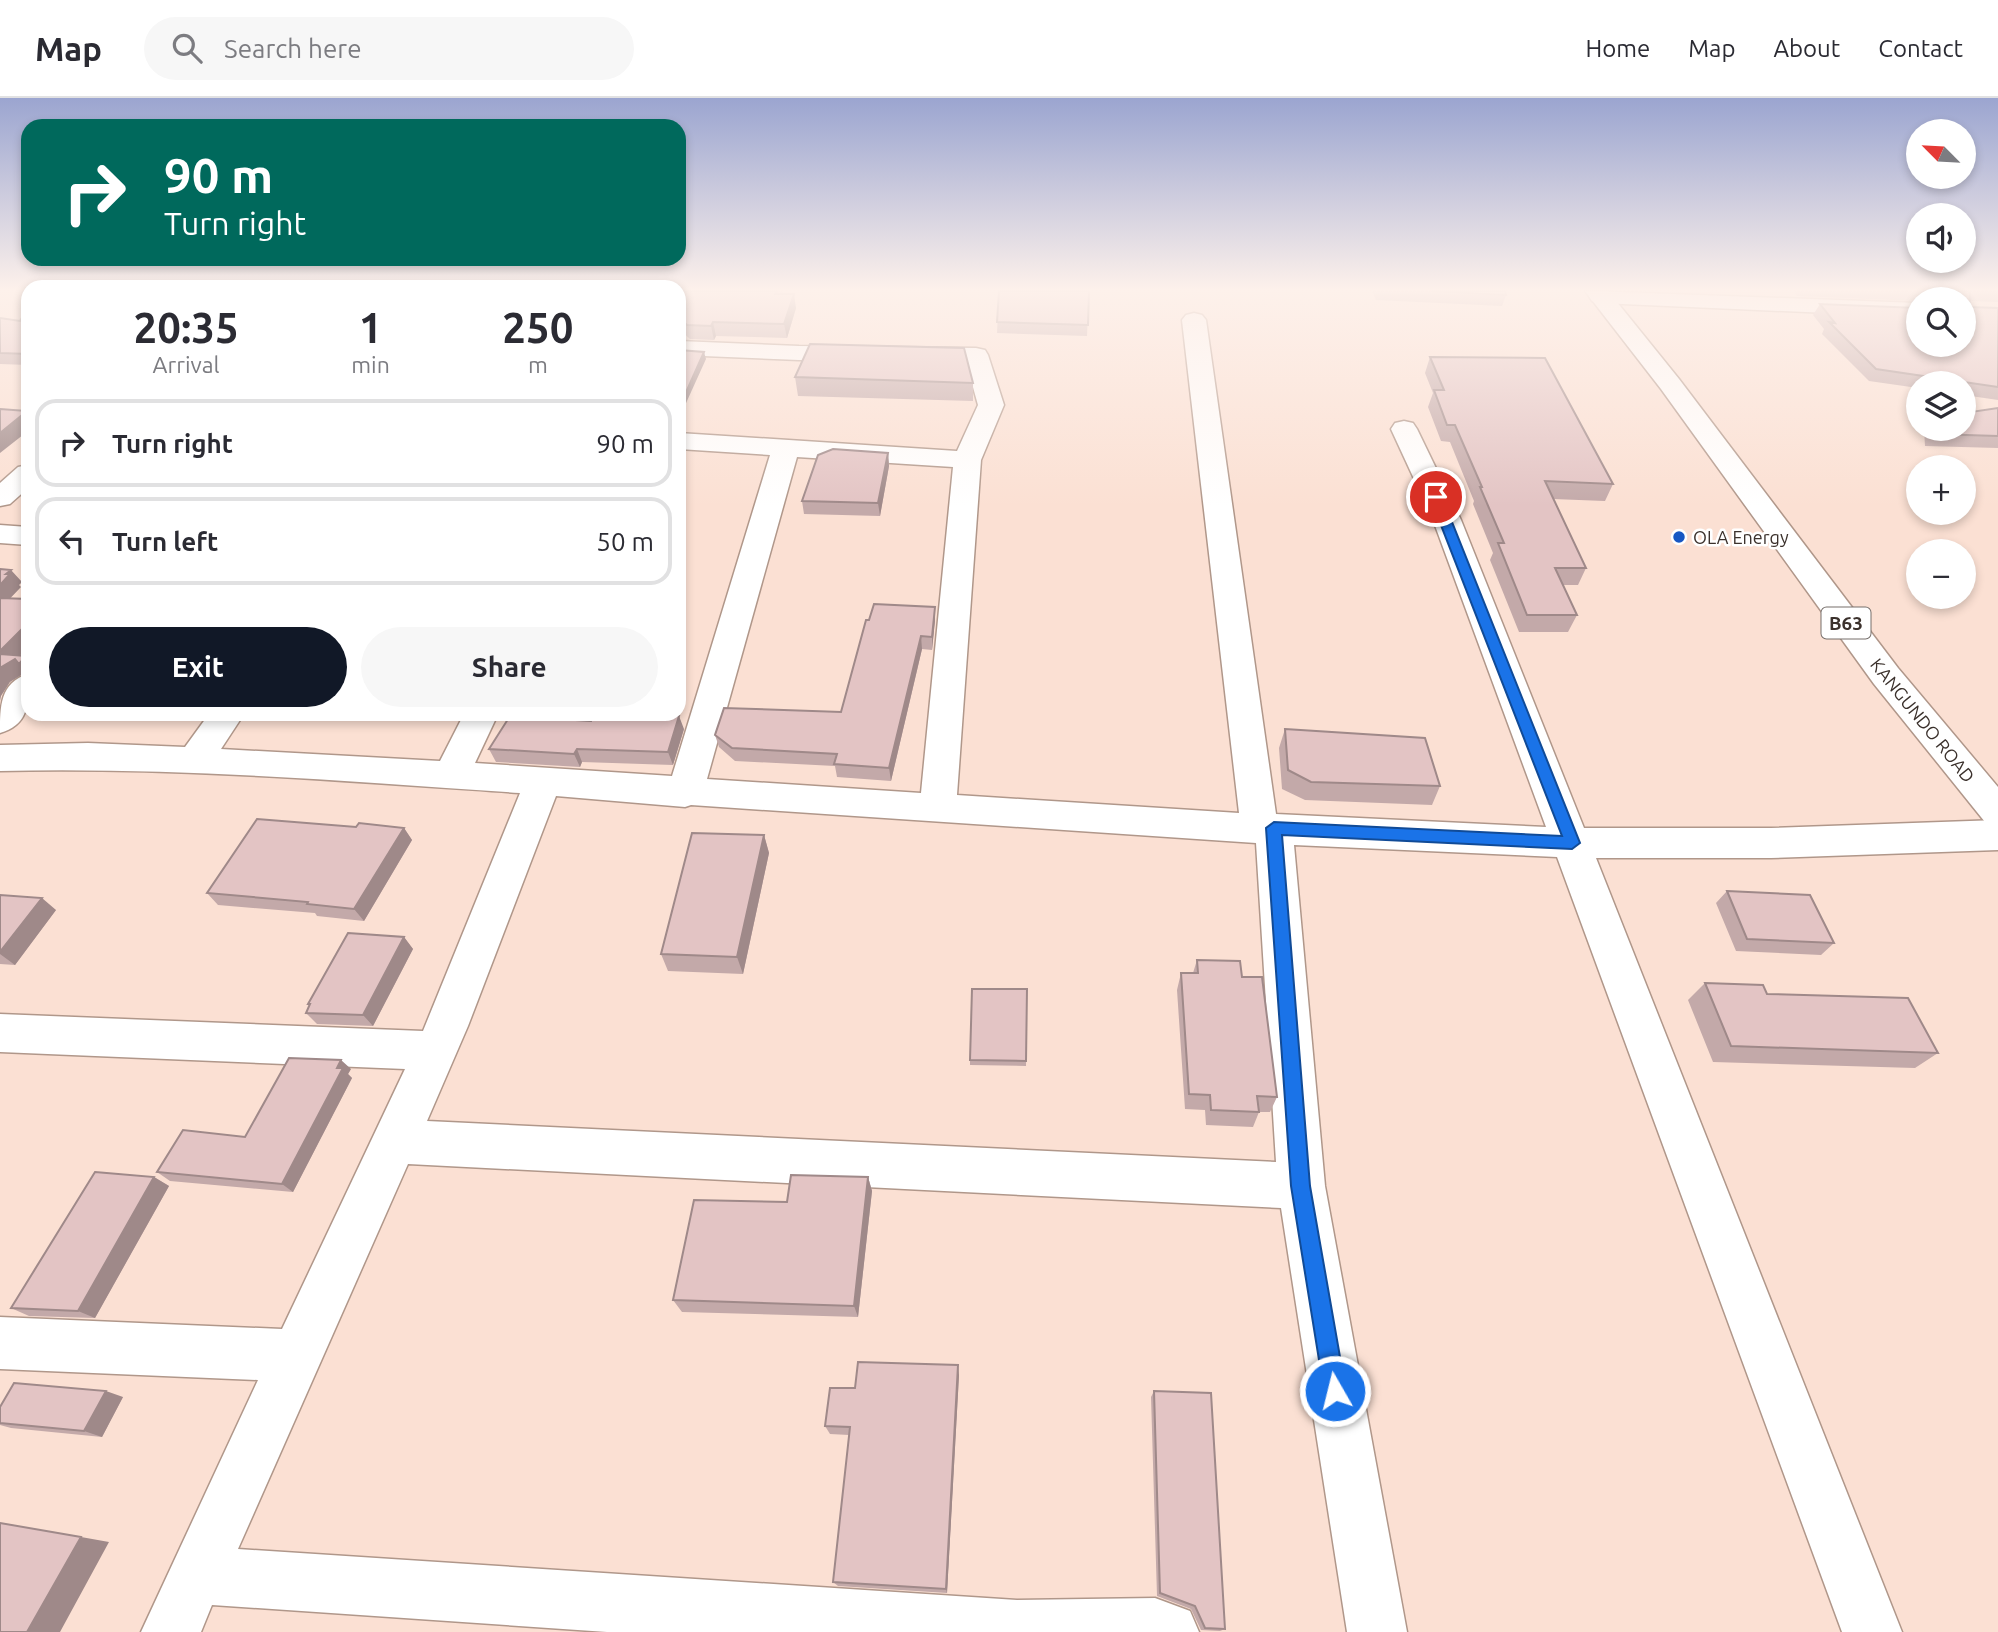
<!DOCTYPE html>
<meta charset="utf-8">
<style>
body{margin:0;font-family:Ubuntu,sans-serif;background:#f7f7f7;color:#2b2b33;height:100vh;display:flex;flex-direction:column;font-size:26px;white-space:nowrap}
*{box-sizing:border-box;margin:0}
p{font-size:23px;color:#7c7c81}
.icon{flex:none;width:38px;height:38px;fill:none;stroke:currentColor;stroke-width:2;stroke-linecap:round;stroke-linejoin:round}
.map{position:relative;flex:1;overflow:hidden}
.panel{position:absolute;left:21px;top:182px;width:665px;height:441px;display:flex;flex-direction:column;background:#fff;border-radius:21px;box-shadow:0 4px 10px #0003}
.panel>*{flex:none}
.hud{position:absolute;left:21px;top:21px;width:665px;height:147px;border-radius:21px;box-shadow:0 4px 10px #0003;background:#00695c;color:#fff;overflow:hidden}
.needle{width:46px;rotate:294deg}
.fabs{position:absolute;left:1906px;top:21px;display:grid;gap:14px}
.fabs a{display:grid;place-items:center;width:70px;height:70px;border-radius:50%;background:#fff;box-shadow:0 4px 10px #0003;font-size:35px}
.pin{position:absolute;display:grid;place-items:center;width:60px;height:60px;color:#fff;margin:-30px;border:4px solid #fff;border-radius:50%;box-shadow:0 2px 7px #0007}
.me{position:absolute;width:77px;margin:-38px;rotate:352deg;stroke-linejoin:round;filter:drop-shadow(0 0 5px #0008)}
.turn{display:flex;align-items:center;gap:24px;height:147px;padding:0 28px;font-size:32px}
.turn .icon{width:91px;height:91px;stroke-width:2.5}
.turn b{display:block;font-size:49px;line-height:60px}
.eta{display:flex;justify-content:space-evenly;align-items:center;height:119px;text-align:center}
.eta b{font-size:42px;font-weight:700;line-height:49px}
.button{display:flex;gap:14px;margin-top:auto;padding:14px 28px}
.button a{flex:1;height:80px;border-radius:42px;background:#111827;color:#fff;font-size:28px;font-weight:700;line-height:80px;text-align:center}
.button a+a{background:#f7f7f7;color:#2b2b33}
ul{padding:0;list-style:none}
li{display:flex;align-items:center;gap:21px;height:88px;margin:0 14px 10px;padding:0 14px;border:4px solid #e1e1e2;border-radius:21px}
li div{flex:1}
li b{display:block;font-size:26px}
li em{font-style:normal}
header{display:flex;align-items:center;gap:42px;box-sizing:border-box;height:98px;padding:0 35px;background:#fff;border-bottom:2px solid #e1e1e2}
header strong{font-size:33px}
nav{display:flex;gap:38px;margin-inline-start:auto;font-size:24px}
.search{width:490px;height:63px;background:#f7f7f7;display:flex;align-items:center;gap:18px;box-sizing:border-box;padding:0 24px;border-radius:38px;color:#7c7c81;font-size:26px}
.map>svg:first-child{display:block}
</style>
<header>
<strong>Map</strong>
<div class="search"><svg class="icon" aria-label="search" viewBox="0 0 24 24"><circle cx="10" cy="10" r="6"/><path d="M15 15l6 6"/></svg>Search here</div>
<nav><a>Home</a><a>Map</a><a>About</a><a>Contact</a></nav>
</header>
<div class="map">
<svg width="1998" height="1534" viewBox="0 0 1998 1534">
<rect width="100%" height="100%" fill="#fbe0d3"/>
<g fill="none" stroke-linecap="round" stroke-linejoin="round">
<g stroke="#b0978a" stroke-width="3">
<path id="minor" d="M1592,193L1918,205V219L1600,205L1592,203L1589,198Z
M1194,215L1202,217L1206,222L1276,716L1546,729L1433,422L1391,331L1395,325L1404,323L1413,325L1417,331L1461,422L1584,730H1771L1998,722V752L1771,760H1596L1902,1534H1842L1557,759L1294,747L1325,1088L1407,1534H1347L1281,1110L408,1066L238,1451L1017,1502L1155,1500L1190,1513L1199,1534H607L212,1507L201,1534H141L258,1282L0,1271V1219L282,1231L405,971L0,954V916L423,933L520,695C347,683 174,669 0,673V647L88,645L185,649L209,616H244L221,651L440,663L464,616H498L475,665L672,678L770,357L679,351V335L957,353L978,307L966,264L799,262L679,257V243L799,248L976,250L985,252L988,257L1004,307L981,362L957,697L1239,715L1182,222L1186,217ZM797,359L953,369L921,695L707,681ZM556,698L685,709L691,707L1256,745L1276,1064L427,1023L468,928Z
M28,367V390L10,406L0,408V385L18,369Z
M0,427L28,429V447L0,445Z
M28,576C28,603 31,626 0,635C0,608 0,585 28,576Z"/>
</g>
<g stroke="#b0978a" stroke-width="3">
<path id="trunk" d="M1585,193H1608L1679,281L1898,570L1998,689V728L1985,724L1874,586L1661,291Z"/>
</g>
<use href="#minor" fill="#fff" fill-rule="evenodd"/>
<use href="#trunk" fill="#fff" fill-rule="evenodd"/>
</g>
<path fill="#c3a9a9" d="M679,193H783L782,196L796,210L787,240L716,238L714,242L690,241L679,231Z
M999,193H1089L1087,238L997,235Z
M1372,193H1505L1506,197L1502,208L1376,202Z
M1794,193H1998V204L1970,203V209L1998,210V302L1964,297V285H1918V290L1869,283L1822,236L1824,231L1813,217L1820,206L1918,247L1964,201H1918V203L1797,198Z
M28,218V267L0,266V220L20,223Z
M1430,259L1613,386L1605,403L1553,401L1586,470L1578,487H1563L1577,517L1568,534H1519L1490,462L1493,455L1473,406L1474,403L1450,344L1441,343L1428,309L1433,295L1425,275Z
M795,279L973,285V303L798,298Z
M1998,310V350L1925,348L1924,331H1964Z
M888,355L889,368L880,418L804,416L802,403Z
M935,522L932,552L922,551L891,683L837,679L835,668L735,663L719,649L715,637L841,614Z
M684,631L673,667L582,664L580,669L496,664L489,651Z
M1285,631L1440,688L1432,707L1305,702L1282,691L1279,650Z
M356,729L404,730L412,742L364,823L317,818L315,815L218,807L207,795Z
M764,737L769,755L743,876L668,873L661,856Z
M1727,793L1834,845L1821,857L1736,853L1716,805Z
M0,797L56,812L15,867L0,866Z
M404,839L413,851L373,928L317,926L306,915L310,908L308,906Z
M1197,862L1242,879L1277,999L1270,1014H1259L1253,1029L1206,1027L1205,1012L1185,1011L1177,892L1181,875H1193Z
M1705,885L1938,955L1915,970L1713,964L1688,902Z
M1027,891L1026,968L970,967V962Z
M351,971L348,976L352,980L293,1094L170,1083L157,1074L245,1039Z
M154,1079L169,1088L95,1220L29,1218L11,1210Z
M868,1079L872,1093L858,1219L682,1214L673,1202L787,1104Z
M959,1277L947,1495L838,1488L833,1484L849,1337L830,1336L825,1328Z
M1154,1293L1225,1531L1220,1533L1201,1532L1191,1511L1157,1498L1151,1299Z
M123,1299L102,1339L11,1330L0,1327V1309Z"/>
<path fill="#9f8989" d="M794,196L796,210L787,240L784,226Z
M713,224L716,238L714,242L711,228Z
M704,254L706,261L682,314L680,308Z
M27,313L28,315V333L0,355V335Z
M888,355L889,368L880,418L878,405Z
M11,472L22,484L19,487L21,489L0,511V487L6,476Z
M935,509V522L932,552V539Z
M28,525V549L16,562L26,558L28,560V576L26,574L10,584L1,598L0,603V553Z
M921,538L922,551L891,683L889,670Z
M679,618L684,631L673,667L668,654Z
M577,651L582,664L580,669L574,656Z
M404,730L412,742L364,823L354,811Z
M764,737L769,755L743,876L737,859Z
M42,800L56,812L15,867L0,856V854Z
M404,839L413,851L373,928L363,917Z
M341,962L351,971L348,976L352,980L293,1094L282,1086Z
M154,1079L169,1088L95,1220L78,1213Z
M868,1079L872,1093L858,1219L854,1208Z
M958,1267L959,1277L947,1495L946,1491Z
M106,1293L123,1299L102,1339L84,1333Z
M81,1439L109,1444L60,1534H27Z"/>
<path fill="#e3c4c4" stroke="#9f8989" stroke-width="2" d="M679,193H776L775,196H794L784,226L713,224L711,228L687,227L679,220Z
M999,193H1089L1088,227L997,224Z
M1432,193H1505L1506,197Z
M1927,193H1970V209L1998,210V289L1876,271L1829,224L1835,225L1820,206L1918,210V247H1964V201H1928Z
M23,218H28V256L0,255V220L20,223Z
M810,246L964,250L973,285L795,279Z
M679,252L704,254L680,308H679Z
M1430,259L1545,260L1613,386L1545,383L1586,470H1555L1577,517H1527L1498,445H1504L1480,389H1482L1455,327H1447L1434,292H1444Z
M1998,310V338L1934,336L1933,331H1964V315Z
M0,311L27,313L0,335Z
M833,351L888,355L878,405L802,403L818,357Z
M0,471L11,472L6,476H10L0,487Z
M0,500L28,501V525L0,553Z
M874,506L935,509L932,539L921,538L889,670L834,666L837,656L732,650L715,637L724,610L841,614L866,522H869Z
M0,556L26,558L19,566L15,561L0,570Z
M593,616H638L679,618L668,654L577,651L574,656L489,651L510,618L591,623Z
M1285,631L1425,640L1440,688L1311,684L1288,672Z
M257,721L356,729L359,725L404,730L354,811L307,806L308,804L207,795Z
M692,735L764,737L737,859L661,856Z
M1727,793L1810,797L1834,845L1747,841Z
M0,797L42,800L0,854Z
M348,835L404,839L363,917L306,915L310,906H308Z
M1197,862L1240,863L1242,879H1262L1277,999L1257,998L1259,1014L1211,1012L1210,997L1189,996L1181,875H1198Z
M1705,885L1763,887L1767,896L1908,900L1938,955L1731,948Z
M972,891H1027L1026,963L970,962Z
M289,960L341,962L337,970H343L282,1086L157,1074L183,1032L245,1039Z
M95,1074L154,1079L78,1213L11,1210Z
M791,1077L868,1079L854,1208L673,1202L694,1102L787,1104Z
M858,1264L958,1267L946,1491L833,1484L850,1329L825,1328L830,1290H855Z
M14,1285L106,1293L84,1333L0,1325V1309Z
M1154,1293L1211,1295L1225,1531L1205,1530L1195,1508L1160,1495Z
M0,1425L81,1439L27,1534H0Z"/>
<linearGradient id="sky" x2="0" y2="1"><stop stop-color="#9ba5d0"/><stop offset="0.47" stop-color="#fdf1eb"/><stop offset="1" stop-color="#fdf1eb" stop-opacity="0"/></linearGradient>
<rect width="1998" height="408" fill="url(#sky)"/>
<path fill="#1a73e8" stroke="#114b97" stroke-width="2" d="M1436,396L1442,399L1580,745L1572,751L1282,737L1310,1088L1346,1293L1342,1300L1335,1304L1327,1300L1324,1293L1291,1088L1266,730L1274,724L1562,738L1430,399Z"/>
<circle fill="#1757c3" stroke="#fff" stroke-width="2.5" cx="1679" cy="439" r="7"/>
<g text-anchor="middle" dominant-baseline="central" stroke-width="5" stroke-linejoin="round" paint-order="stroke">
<g font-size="18" fill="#3b312c" stroke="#fff" text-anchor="start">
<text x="1693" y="439">OLA Energy</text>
</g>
<g font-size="18" fill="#3b312c" stroke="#fff">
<text transform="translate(1923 622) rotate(51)">KANGUNDO ROAD</text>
</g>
<rect fill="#fff" stroke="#766f6b" stroke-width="2" x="1821.5" y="509.5" width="49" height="31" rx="5"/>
<g font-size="19" font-weight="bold" fill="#3b312c">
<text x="1846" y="525">B63</text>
</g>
</g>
</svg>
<div class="fabs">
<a><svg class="needle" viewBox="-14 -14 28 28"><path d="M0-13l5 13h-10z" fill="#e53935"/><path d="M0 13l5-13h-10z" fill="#7c7c81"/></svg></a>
<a><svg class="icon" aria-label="sound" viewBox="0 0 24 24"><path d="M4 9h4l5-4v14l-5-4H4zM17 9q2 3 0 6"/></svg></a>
<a><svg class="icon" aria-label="search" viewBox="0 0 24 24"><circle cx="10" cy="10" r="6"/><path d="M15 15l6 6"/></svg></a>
<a><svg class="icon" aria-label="layers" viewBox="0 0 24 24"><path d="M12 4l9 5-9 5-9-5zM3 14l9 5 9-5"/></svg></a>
<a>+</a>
<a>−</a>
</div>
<div class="pin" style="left:1436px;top:399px;background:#d93025"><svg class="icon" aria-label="arrive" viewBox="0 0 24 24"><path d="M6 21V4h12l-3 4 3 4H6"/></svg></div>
<svg class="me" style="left:1335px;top:1293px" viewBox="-20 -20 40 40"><circle r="17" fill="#1a73e8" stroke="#fff" stroke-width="3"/><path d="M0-11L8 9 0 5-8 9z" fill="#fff"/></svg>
<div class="hud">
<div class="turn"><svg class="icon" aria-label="right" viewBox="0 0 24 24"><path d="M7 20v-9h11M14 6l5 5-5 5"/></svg><div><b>90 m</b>Turn right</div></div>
</div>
<section class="panel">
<div class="eta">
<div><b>20:35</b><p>Arrival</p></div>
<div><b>1</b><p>min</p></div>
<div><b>250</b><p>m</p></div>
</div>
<ul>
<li><svg class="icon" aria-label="right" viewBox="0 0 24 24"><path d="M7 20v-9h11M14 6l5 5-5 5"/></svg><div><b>Turn right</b></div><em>90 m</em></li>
<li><svg class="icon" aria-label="left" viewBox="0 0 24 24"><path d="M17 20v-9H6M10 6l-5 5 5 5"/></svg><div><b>Turn left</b></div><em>50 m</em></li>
</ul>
<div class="button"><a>Exit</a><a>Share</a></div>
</section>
</div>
